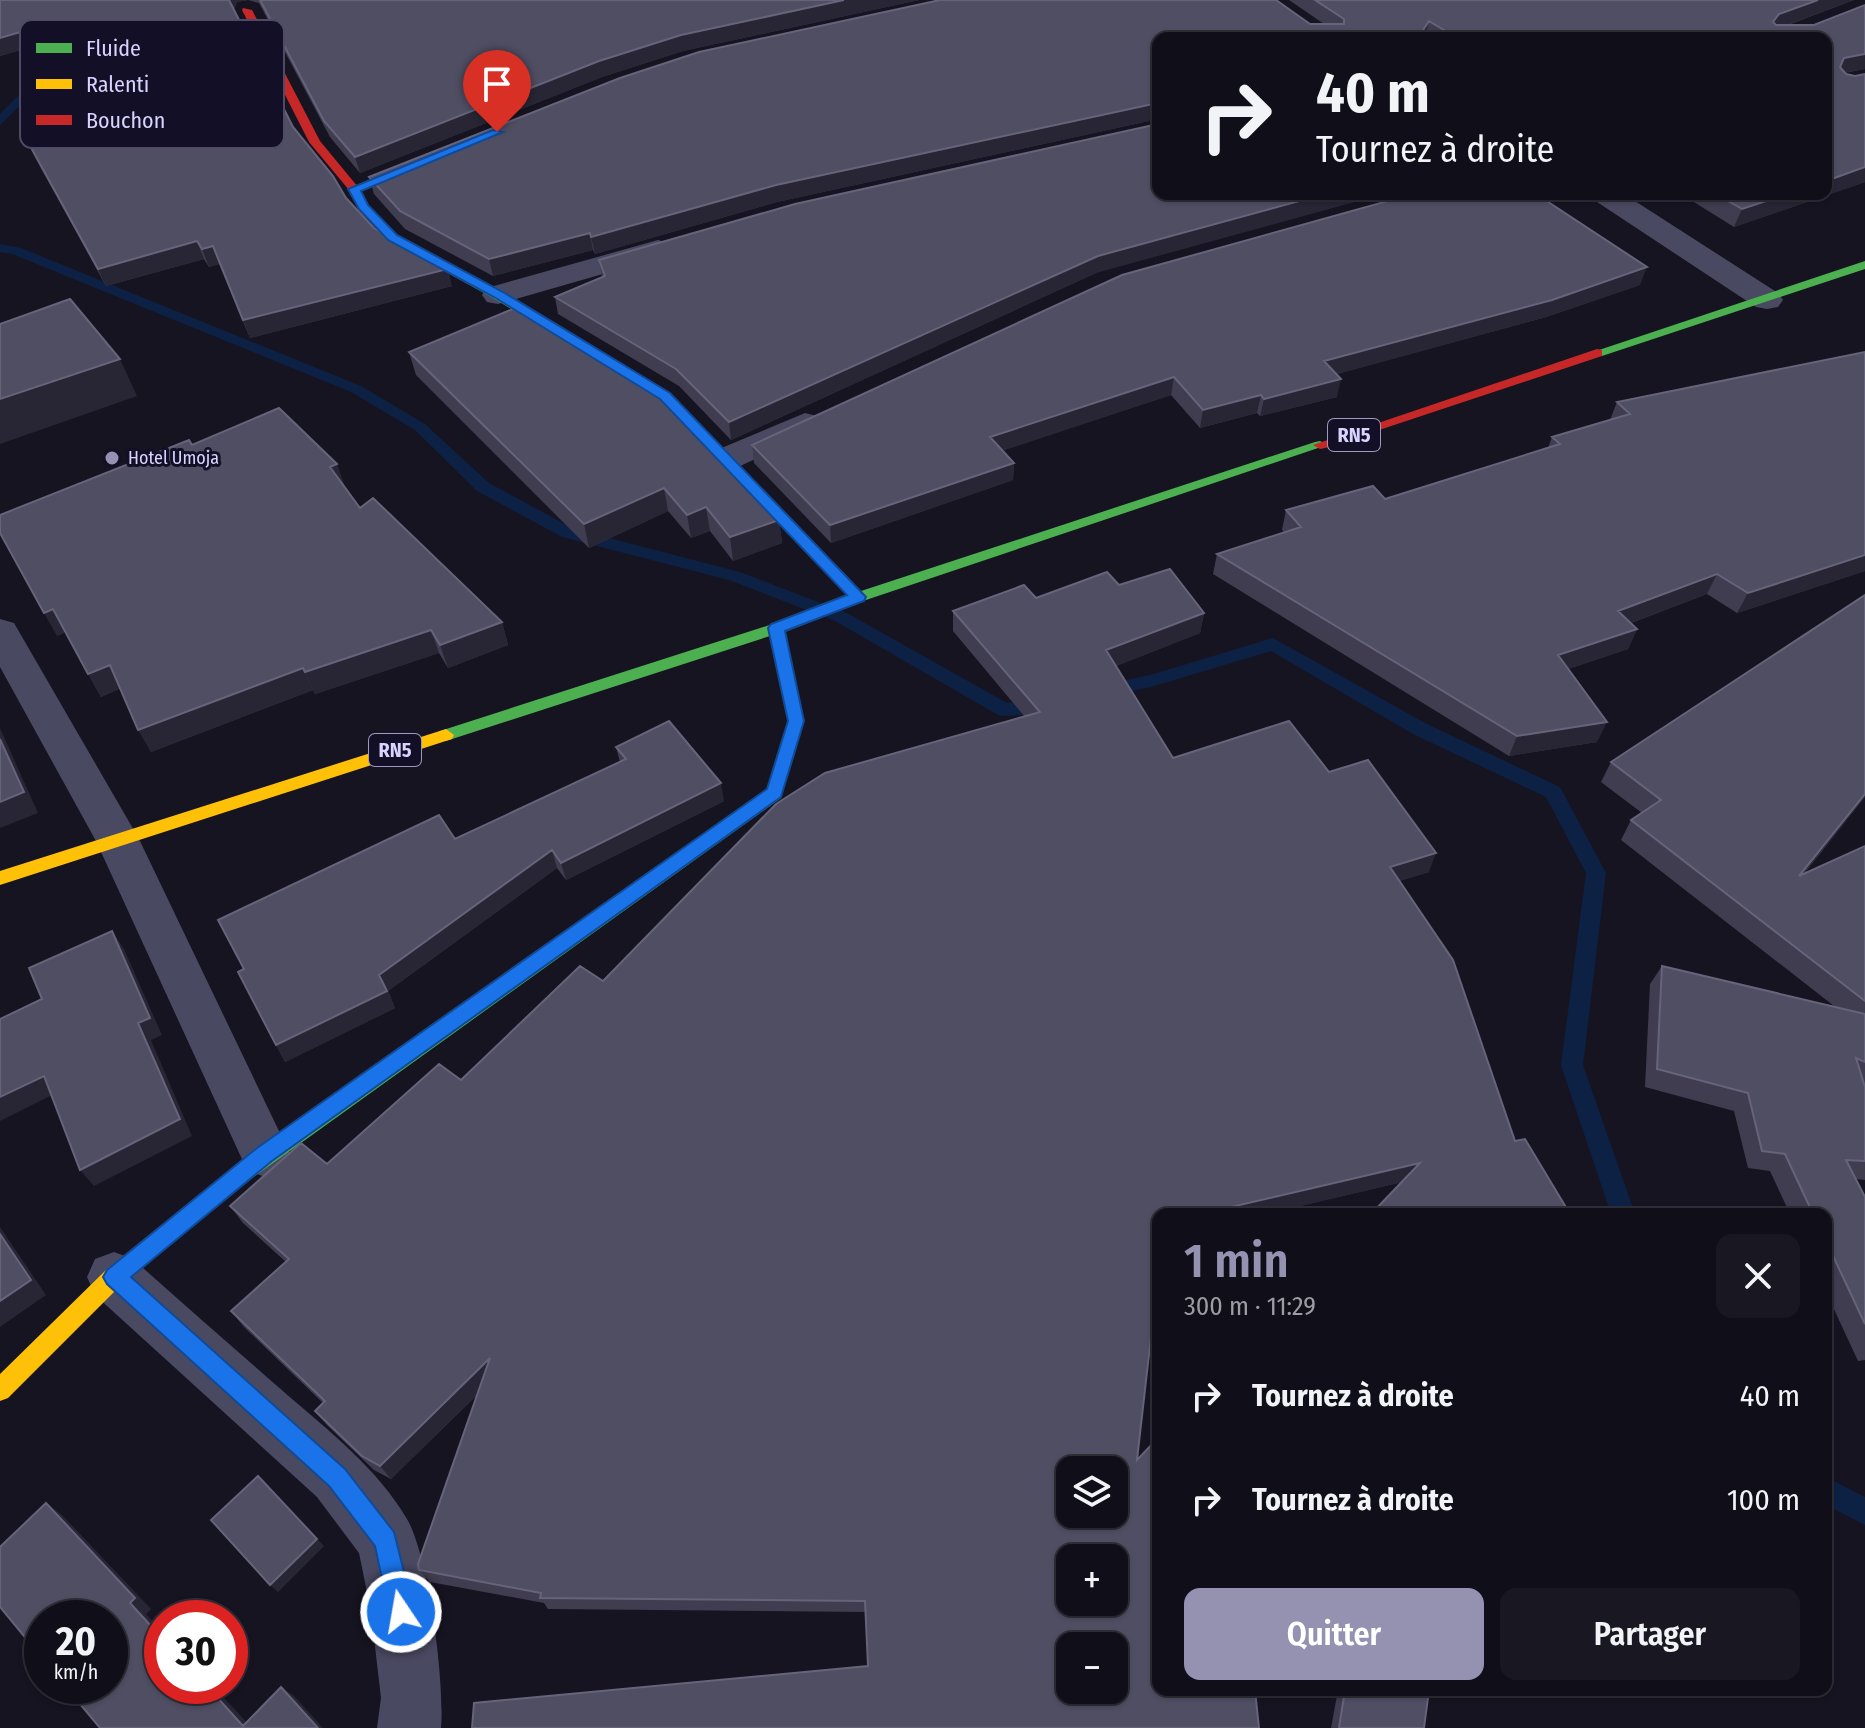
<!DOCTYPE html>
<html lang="fr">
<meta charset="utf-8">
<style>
body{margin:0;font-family:"Fira Sans Condensed",sans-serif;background:#191822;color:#f1f3f6;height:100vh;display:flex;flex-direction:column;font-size:30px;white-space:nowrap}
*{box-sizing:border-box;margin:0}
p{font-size:26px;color:#9c9ca2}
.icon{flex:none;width:44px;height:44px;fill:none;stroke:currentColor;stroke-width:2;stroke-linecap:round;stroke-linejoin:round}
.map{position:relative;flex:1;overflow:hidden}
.sheet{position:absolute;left:1152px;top:1208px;width:680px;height:488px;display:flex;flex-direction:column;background:#100f19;border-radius:16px;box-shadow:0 2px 6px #0004,0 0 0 2px #302f38}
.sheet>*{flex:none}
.banner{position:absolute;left:1152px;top:32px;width:680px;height:168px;border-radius:16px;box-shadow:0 2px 6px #0004,0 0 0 2px #302f38;background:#100f19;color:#f1f3f6;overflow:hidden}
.tools{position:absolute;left:1056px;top:1456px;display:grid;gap:16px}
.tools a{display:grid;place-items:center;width:72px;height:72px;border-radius:16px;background:#100f19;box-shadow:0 2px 6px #0004,0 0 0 2px #302f38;font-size:40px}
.speed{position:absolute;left:24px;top:1600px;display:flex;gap:16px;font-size:40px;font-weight:700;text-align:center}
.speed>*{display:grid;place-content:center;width:104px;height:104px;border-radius:50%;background:#100f19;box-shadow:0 2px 6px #0004,0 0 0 2px #302f38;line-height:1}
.speed small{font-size:20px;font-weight:400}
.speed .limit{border:12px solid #d22;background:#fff;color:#111}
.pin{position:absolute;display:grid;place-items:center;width:68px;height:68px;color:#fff;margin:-82px -34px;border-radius:50% 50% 50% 0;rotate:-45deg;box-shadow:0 0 8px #0007}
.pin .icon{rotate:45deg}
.me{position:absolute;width:88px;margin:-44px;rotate:348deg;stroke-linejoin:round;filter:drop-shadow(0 0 6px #0008)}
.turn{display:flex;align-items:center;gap:28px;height:168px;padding:0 32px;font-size:36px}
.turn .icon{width:104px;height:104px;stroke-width:2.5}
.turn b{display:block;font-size:56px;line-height:68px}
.round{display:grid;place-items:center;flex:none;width:84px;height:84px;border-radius:16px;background:#191822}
.head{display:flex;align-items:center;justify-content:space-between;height:136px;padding:0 32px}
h1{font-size:48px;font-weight:600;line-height:60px;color:#9591b1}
.action{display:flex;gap:16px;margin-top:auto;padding:16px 32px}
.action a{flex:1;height:92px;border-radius:16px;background:#9591b1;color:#fff;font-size:32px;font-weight:600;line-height:92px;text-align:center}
.action a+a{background:#191822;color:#f1f3f6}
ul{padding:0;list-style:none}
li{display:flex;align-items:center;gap:24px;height:104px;padding:0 32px}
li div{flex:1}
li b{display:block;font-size:30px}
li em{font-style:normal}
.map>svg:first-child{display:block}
</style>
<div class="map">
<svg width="1865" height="1728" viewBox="0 0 1865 1728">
<rect width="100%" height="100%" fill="#161421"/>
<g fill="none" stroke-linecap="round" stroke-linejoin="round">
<path fill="#0d2144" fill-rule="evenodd" d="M66,48L76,50L0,125V114Z
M0,244L21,248L361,386L425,424L489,483L574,529L740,572L847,613L1007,703L1044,696L1053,703C1044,713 1012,718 998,715L835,621L729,580L562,537L477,491L415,430L351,392L12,254L0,252Z
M1273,638L1427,724L1560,787L1606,873L1583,1065L1635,1214H1611L1561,1065L1586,873L1546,797L1413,734L1271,651L1151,687L1103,697L1094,691L1097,686L1150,675Z
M1826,1477L1865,1497V1525L1826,1505Z"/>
<path fill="#4a4962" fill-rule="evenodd" d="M1590,194H1624L1778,293L1783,300L1778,307L1767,309L1756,307L1594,200Z
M658,240L669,243L673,249L669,255L498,304L487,302L482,295L487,288Z
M805,413L817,416L822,423L817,430L736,468L724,471L712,468L707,460L712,452Z
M0,619L14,623L139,839L290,1154L283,1170L265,1177L247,1170L96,841L0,667Z
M114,1252L133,1259C183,1304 234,1348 284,1392C328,1430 377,1468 407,1519C429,1557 445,1683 441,1728H377L381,1698L371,1612L359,1553L317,1497L95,1295L87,1277L95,1259Z"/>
<path fill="#4caf50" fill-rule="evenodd" d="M388,234H396L503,292L670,393L861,591L1315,442L1320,441L1327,445L863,601L785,632L804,721L781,798L212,1207L205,1204L201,1197L205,1190L258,1147L767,789L788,721L770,636L446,741L438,735L440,731L785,620L847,595L660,399L493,298L388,240Z
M1865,261V269L1602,356H1592L1590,353Z"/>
<path fill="#ffc107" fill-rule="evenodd" d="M446,729L454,735L452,739L0,885V871Z
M212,1187L219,1190L223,1197L219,1204L122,1284L8,1398L0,1401V1374L106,1270L205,1190Z"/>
<path fill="#c62828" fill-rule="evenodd" d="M243,8L252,10L320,141L358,187L368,205L396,234V240H388L359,210L349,190L309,142L242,10Z
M1597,349L1602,350V356L1325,448L1320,449L1313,445Z"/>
</g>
<path fill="#403d50" d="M0,0H919L683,51L602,77L360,173L330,137L259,3L248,0L237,2L234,9L293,127L346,198L374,228L452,286L250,338L219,264L209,267L204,259L106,286L37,161L29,144L86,131L41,44L0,56Z
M939,0H1276L1310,24H1324L1289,0H1854L1788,25H1814L1865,5V69L1844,73L1846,74L1855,76L1865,74V182L1734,227L1681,194H1826V38H1158V119L777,202L595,254L593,250L493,276L405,229L374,194L369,177L620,78L699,52Z
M599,260L1096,273L731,440L679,386L558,314L555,297L602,277Z
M1640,285L1546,317L1336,374L1337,397L1260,416L1257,413L1200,428L1171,395L1003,450L1014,463L1013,480L831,543L754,463L752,445Z
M409,352L779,520L782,543L733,561L710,531L691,538L668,511L589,548L416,375Z
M1865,352V571L1737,613L1707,594L1631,623L1637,629L1628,649L1568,669L1597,742L1509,756L1213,574L1217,554L1284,532L1282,530L1286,510L1385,499L1548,448L1552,437L1610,420L1617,402Z
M192,445L337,464L344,487L360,508L502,622L508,645L448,668L439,653L315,694L313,690L151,752L121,688L101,697L65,632L57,636Z
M1119,585L1204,613L1200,633L1116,666L1173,758L1329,772L1429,872L1399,881L1402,1182L1266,1214H1158L1137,1460L1158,1690L868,1666L866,1612L548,1609L544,1603L430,1582L419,1570L478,1394L391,1479L374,1470L327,1425L315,1411L323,1403L244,1327L231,1311L286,1262L243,1223L230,1206L327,1164L461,1080L603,981L1025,717L953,631V611Z
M616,747L724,801L566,880L557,868L388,991L395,1008L285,1062L276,1045L244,969L455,839L620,762Z
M1611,762L1865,797L1803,875L1865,846V1180L1856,1179L1865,1197V1360L1858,1361L1826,1292V1214H1790L1770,1171L1748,1168L1734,1111L1645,1087L1650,984L1662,966L1834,1006L1621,840L1631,820L1642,813L1601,782Z
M1338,1690H1429L1424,1728H1331Z"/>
<path fill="#282635" d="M229,0H248L237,2L232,11Z
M844,0H919L683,51L602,77L360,173L355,157L599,61L681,35Z
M1818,0H1854L1773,30V22L1779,14Z
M1429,21L1425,38H1418Z
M34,28L41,44L0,56V38Z
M1865,54V69L1836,74L1844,58Z
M1158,103V119L777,202L595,254L591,237L776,185Z
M1865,167V182L1734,227L1742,209L1787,194H1826V181Z
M1325,194H1384L1096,273L731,440L729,422L1098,256Z
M590,233L593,250L493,276L489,259Z
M197,241L204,259L106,286L98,269Z
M213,246L219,264L209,267L202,249Z
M1647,267L1640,285L1546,317L1320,379L1324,361Z
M448,269L452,286L250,338L243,320Z
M120,359L137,396L0,444V399Z
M1174,377L1171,395L990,455V437Z
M1341,379L1337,397L1260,416L1264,399Z
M1261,395L1257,413L1200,428L1203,410Z
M1014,463L1013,480L831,543L830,525Z
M337,464L345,487L338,489L330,467Z
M664,488L668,511L589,548L584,524Z
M706,507L710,531L691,538L687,515Z
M779,520L782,543L733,561L730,537Z
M1865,555V571L1737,613L1748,593Z
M1717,574L1707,594L1609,631L1618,611Z
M53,609L66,631L57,636L44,613Z
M1204,613L1200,633L1104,671L1106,650Z
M502,622L508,645L448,668L440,645Z
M1637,629L1628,649L1549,675L1558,655Z
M431,630L439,653L315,694L305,672Z
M110,665L123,687L101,697L88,674Z
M303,668L313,690L151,752L138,730Z
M1607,722L1597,742L1509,756L1517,736Z
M0,728L38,813L0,828Z
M721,783L724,801L566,880L561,863Z
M1865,794V797L1786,895L1799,876Z
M552,850L557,868L388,991L395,1008L285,1062L276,1045L379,975Z
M1436,853L1429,872L1383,886L1390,867Z
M112,931L124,949L162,1035L151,1040L192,1136L94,1186L80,1170L138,1023Z
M44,1076L58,1092L0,1121V1097Z
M1420,1163L1412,1180L1266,1214H1201Z
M0,1227L46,1295L0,1327Z
M490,1358L499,1373L391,1479L380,1466Z
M265,1483L324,1546L278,1592L270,1585Z
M46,1503L62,1515L151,1609L146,1614L162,1632V1638L130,1603Z
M207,1686H213L252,1728L243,1726Z
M281,1687L294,1696L323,1728H318Z"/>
<path fill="#504e63" stroke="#66637b" stroke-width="2" fill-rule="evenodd" d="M0,0H229L293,127L333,176L346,198L374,228L448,269L243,320L213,246L202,249L197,241L98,269L29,144L87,130L34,28L0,38Z
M260,0H844L681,35L599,61L355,157L324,121Z
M940,0H1276L1310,24H1344V19L1315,0H1818L1779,14L1773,22L1776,25H1814L1865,5V54L1844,58L1840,67L1846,74L1855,76L1865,74V167L1826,181V38H1457L1429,21L1418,38H1158V103L776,185L591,237L590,233L489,259L400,211L369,177L620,78L699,52Z
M1158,124V194H1325L1098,256L729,422L676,369L555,297L605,276L599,260L795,204Z
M1413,194H1536L1647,267L1552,300L1324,361L1341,379L1264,399L1261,395L1203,410L1174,377L990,437L1014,463L830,525L752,445L1122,275Z
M1716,194H1787L1742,209Z
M70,299L120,359L0,399V324Z
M520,306L647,382L779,520L730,537L706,507L687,515L664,488L584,524L409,352Z
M1865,352V555L1748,593L1717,574L1618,611L1637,629L1558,655L1607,722L1517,736L1217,554L1301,527L1286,510L1373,486L1385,499L1560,444L1552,437L1630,414L1617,402Z
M279,408L337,464L330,467L360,508L373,498L502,622L440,645L431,630L305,672L303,668L138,730L110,665L88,674L53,609L44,613L0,533V515L189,440L192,445Z
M1170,569L1204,613L1106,650L1173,758L1289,721L1329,772L1368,760L1436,853L1390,867L1453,960L1515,1141L1525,1139L1570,1214H1371L1420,1163L1201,1214H1158V1275L1137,1460L1158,1438V1690H1255L1259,1728H472L474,1703L868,1666L865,1601L540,1598L541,1593L419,1570L418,1564L490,1358L380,1466L362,1456L315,1411L325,1401L231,1311L289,1259L230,1206L301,1143L327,1164L439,1064L461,1080L580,966L603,981L776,804L825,773L1040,712L953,611L1024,585L1036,598L1107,572L1119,585ZM1070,1470H1114V1514H1070ZM1070,1558H1114V1602H1070ZM1070,1646H1114V1690H1070Z
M1865,595V794L1799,876L1865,846V1001L1631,820L1661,800L1611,762Z
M669,721L721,783L561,863L552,850L379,975L387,991L276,1045L238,972L244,969L218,920L439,815L455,839L626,759L616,747Z
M0,739L24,792L0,802Z
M112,931L150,1018L138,1023L180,1119L80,1170L44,1076L0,1097V1019L42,999L29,968Z
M1662,966L1865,1014V1062L1856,1058L1865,1087V1161L1846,1160L1865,1197V1324L1826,1241V1214H1813L1785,1154L1762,1151L1748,1093L1657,1069Z
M0,1234L31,1280L0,1301Z
M258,1476L317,1539L270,1585L211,1520Z
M46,1503L135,1598L130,1603L162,1638V1686H207L243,1726L281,1687L318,1728H100L65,1686H110V1618H42V1658L0,1607V1547Z
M1345,1690H1429L1424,1728H1339Z"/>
<path fill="#1a73e8" stroke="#114b97" stroke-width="2" d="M493,130L503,132L361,191L368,205L397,235L503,292L670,393L866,597L864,601L785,631L804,721L781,797L272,1161L131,1277L345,1469L394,1532L414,1612L410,1621L401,1624L392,1621L389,1612L375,1546L329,1486L107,1284L103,1277L107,1270L257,1148L767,789L788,721L768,628L771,624L847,595L660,399L494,297L388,240L359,209L348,189Z"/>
<circle fill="#9591b1" stroke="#130f26" stroke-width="3" cx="112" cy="458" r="8"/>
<g text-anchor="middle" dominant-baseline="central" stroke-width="6" stroke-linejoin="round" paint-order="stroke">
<g font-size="18" fill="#d9d4ff" stroke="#130f26" text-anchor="start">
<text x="128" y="458">Hotel Umoja</text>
</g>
<g fill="#130f26" stroke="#9e99be" stroke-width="2">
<rect x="1328" y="419" width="52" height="32" rx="6"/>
<rect x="369" y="734" width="52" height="32" rx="6"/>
</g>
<g font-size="20" font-weight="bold" fill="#d9d4ff">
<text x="1354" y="435">RN5</text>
<text x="395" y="750">RN5</text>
</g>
</g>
<rect x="20" y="20" width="264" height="128" rx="12" fill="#130f26" stroke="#4e4a67" stroke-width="2"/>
<rect x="36" y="43" width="36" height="10" fill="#4caf50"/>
<rect x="36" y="79" width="36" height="10" fill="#ffc107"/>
<rect x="36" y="115" width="36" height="10" fill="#c62828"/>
<g font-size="22" fill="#d9d4ff">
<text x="86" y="56">Fluide</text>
<text x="86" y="92">Ralenti</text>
<text x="86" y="128">Bouchon</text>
</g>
</svg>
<div class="tools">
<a><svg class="icon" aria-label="layers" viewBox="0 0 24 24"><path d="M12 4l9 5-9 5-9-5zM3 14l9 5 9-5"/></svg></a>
<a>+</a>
<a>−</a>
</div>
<div class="speed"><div>20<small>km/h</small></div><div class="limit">30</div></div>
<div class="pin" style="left:497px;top:132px;background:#d93025"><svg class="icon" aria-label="arrive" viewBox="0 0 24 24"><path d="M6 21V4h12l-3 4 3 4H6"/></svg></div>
<svg class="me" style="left:401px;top:1612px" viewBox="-20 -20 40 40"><circle r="17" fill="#1a73e8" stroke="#fff" stroke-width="3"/><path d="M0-11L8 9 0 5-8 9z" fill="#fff"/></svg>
<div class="banner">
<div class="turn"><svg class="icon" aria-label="right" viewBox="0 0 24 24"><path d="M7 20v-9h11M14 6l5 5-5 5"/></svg><div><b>40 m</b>Tournez à droite</div></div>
</div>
<section class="sheet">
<div class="head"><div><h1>1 min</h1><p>300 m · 11:29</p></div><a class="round"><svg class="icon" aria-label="close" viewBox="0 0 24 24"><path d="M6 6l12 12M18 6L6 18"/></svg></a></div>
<ul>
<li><svg class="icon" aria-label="right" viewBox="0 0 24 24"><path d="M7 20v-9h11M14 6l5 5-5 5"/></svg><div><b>Tournez à droite</b></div><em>40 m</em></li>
<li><svg class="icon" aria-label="right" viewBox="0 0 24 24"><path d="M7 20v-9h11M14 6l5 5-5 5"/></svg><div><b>Tournez à droite</b></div><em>100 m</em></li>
</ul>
<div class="action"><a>Quitter</a><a>Partager</a></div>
</section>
</div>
